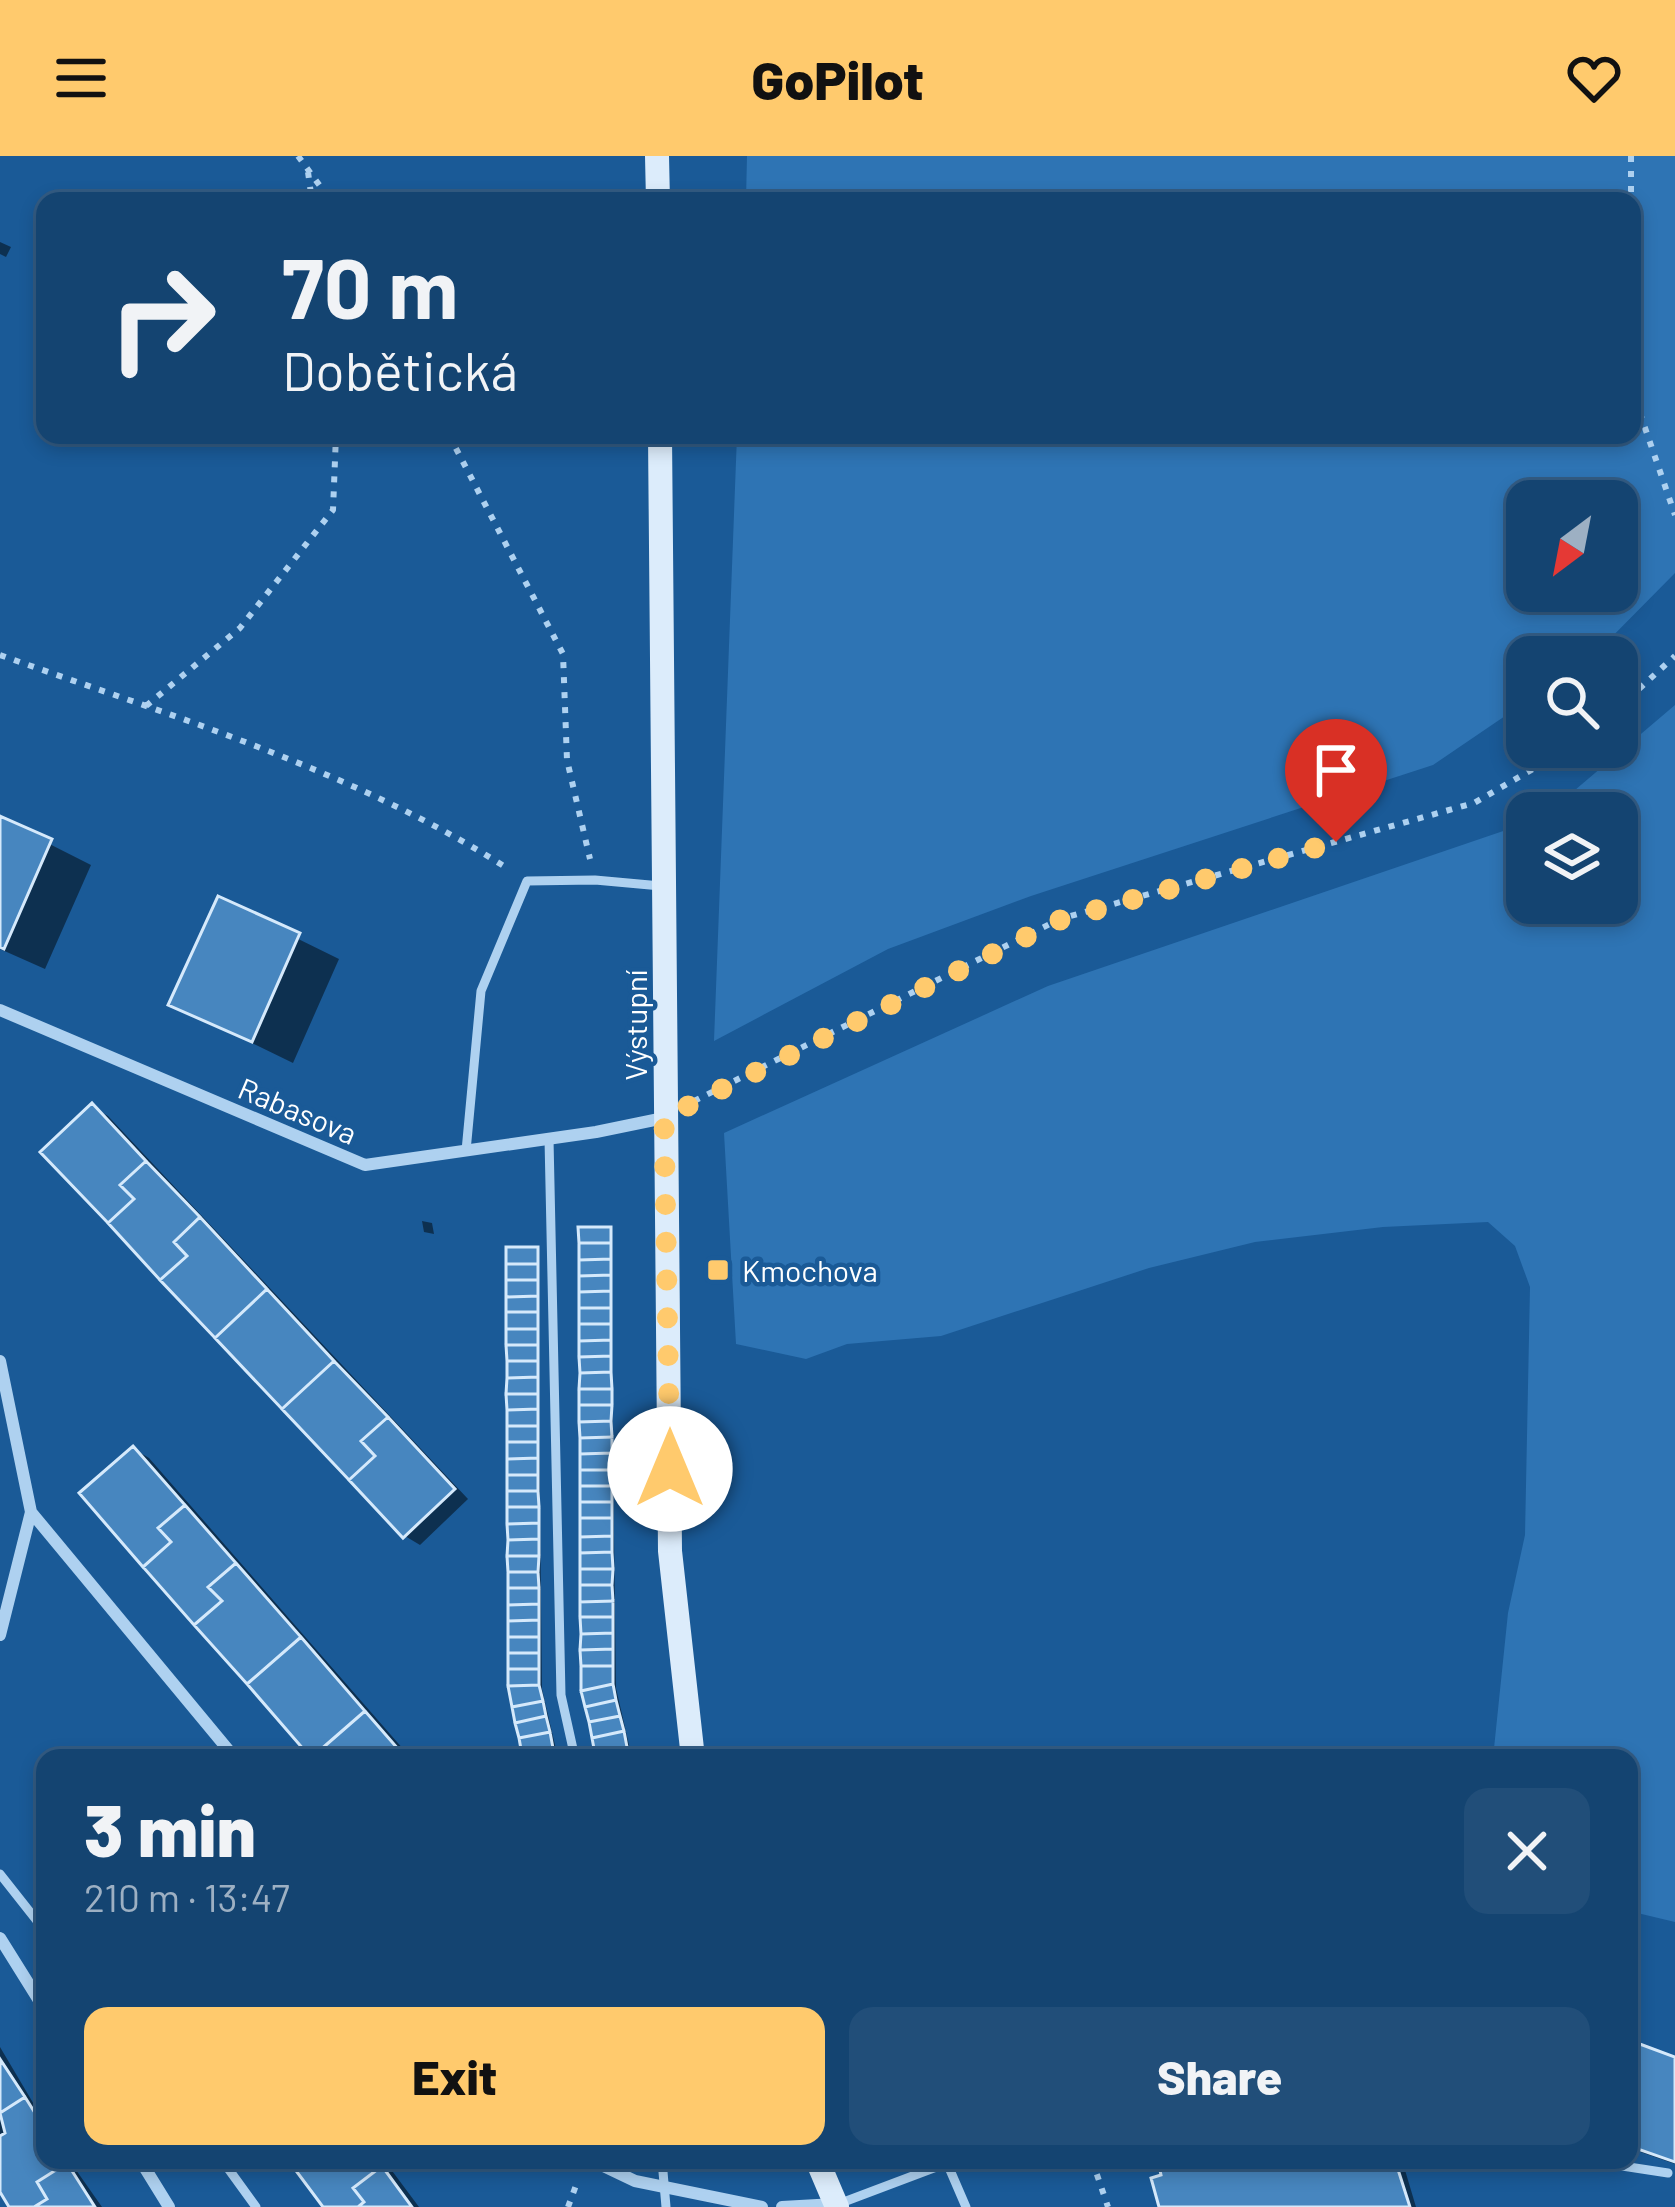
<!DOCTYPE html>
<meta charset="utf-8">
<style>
body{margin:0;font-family:Barlow,sans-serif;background:#214e79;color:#f1f3f6;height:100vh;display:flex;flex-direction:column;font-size:45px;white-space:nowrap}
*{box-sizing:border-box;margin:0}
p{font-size:39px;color:#9db0c3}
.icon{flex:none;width:66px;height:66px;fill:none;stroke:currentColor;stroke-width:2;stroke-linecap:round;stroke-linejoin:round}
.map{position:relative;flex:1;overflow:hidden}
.drawer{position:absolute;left:36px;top:1593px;width:1602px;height:420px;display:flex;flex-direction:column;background:#144471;border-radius:24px;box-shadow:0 6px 18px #0003,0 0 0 3px #335c84}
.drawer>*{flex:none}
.guide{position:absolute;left:36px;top:36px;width:1605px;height:252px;border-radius:24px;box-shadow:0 6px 18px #0003,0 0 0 3px #335c84;background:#144471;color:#f1f3f6;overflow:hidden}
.needle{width:78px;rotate:212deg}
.controls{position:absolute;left:1506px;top:324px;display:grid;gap:24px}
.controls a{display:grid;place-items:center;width:132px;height:132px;border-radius:24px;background:#144471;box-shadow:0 6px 18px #0003,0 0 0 3px #335c84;font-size:60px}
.pin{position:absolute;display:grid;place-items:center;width:102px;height:102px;color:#fff;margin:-123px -51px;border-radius:50% 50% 50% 0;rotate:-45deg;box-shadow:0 0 12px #0007}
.pin .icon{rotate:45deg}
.me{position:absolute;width:132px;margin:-66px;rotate:0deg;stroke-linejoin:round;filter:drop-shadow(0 0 9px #0008)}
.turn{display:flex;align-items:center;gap:42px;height:252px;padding:0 48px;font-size:54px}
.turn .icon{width:156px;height:156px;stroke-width:2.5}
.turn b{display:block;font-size:84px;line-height:102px}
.round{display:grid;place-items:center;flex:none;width:126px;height:126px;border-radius:24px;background:#214e79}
.headline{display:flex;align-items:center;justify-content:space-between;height:204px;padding:0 48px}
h1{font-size:72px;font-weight:800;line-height:90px}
.button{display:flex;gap:24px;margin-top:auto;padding:24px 48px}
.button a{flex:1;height:138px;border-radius:24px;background:#ffca6d;color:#111;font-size:48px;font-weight:800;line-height:138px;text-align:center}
.button a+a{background:#214e79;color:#f1f3f6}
header{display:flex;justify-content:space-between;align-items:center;height:156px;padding:0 48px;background:#ffca6d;color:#111;font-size:54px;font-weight:800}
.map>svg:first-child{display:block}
</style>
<header><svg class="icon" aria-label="menu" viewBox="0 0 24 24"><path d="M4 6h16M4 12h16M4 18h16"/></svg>GoPilot<svg class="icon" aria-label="heart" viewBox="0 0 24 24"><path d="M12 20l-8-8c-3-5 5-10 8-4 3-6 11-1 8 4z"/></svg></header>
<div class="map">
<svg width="1675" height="2051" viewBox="0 0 1675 2051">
<rect width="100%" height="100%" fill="#1a5a97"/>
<path fill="#2e74b4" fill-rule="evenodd" d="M747,0H1675V417L1592,501H1527V545L1433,609L1031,740L888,793L714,885L737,279H1632V45H746ZM1527,345H1617V435H1527Z
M1675,549V1766L1629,1755V1602H1493L1508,1457L1525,1379L1530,1131L1515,1090L1488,1066L1383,1071L1255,1086L1149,1112L941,1180L847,1188L806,1203L736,1188L724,977L1048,830L1527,667V747H1617V657H1548Z"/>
<path fill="#0007" d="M0,86L11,91L6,101L0,98Z
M0,663L91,709L45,813L0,793Z
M219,744L339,803L293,907L172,848Z
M93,951L108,960L468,1343L420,1389L405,1380Z
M422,1065L432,1067L434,1078L424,1076Z
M610,1074L616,1532L632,1602H599Z
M537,1094L542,1533L558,1602H526L511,1536Z
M134,1293L149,1302L411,1602H315Z
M1629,1888L1675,1904V2008L1629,1992Z
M0,1891L45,1967V2004H69L102,2051H13L0,2030Z
M292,2004H384L419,2051H327Z
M1187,2004H1402L1416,2051H1163Z"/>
<path fill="#4786bf" stroke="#d5e9fb" stroke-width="3" d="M0,660L52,683L4,793L0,791Z
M218,740L300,777L252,886L168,849Z
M92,947L146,1005L120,1029L134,1043L108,1067L40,996Z
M146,1005L200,1061L174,1086L187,1100L160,1124L108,1067L134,1043L120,1029Z
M200,1061L267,1133L215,1182L160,1124L187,1100L174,1086Z
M578,1071H611V1087H579Z
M579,1087H611V1103L579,1104Z
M506,1091H538V1108H506Z
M611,1103V1119L579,1120V1104Z
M506,1108H538V1124H506Z
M611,1119V1135L579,1136V1120Z
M506,1124H538V1140L506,1141Z
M267,1133L334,1205L282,1253L215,1182Z
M611,1135V1152H579V1136Z
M538,1140V1156H506V1141Z
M579,1152H611V1168H579Z
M506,1156H538V1173H506Z
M579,1168H611V1184L579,1185Z
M506,1173H538V1189H506Z
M611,1184V1200L579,1201V1185Z
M506,1189H538V1205H507Z
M611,1200V1216L580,1217L579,1201Z
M334,1205L388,1261L361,1285L375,1300L349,1324L282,1253Z
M507,1205H538V1221L507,1222Z
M611,1216L612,1233H579L580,1217Z
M538,1221V1238H506L507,1222Z
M579,1233H612V1249H579Z
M506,1238H538V1253L507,1254Z
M579,1249H612L611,1265L579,1266Z
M538,1253V1270H507V1254Z
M388,1261L455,1333L403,1382L349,1324L375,1300L361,1285Z
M611,1265L612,1281L580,1282L579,1266Z
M507,1270H538V1286H507Z
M612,1281V1297L580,1298V1282Z
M507,1286H538V1302L507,1303Z
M133,1290L185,1349L158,1372L171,1386L143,1411L79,1337Z
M612,1297V1314H580V1298Z
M538,1302V1319H507V1303Z
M580,1314H612V1330H580Z
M507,1319H538V1335H507Z
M580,1330H612V1346H580Z
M507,1335H538L539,1351H507Z
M580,1346H612V1362H580Z
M185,1349L236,1407L208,1431L222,1445L194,1469L143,1411L171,1386L158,1372Z
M507,1351H539V1367L507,1368Z
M580,1362H612V1380L580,1381Z
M539,1367V1383L508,1384L507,1368Z
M612,1380V1396L580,1397V1381Z
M539,1383V1400H507L508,1384Z
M612,1396L613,1413H580V1397Z
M507,1400H539L538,1416H508Z
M236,1407L301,1481L247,1528L194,1469L222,1445L208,1431Z
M580,1413H613L612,1429H580Z
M508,1416H538L539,1432H508Z
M580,1429H612L613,1445L580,1446Z
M508,1432H539V1448L508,1449Z
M613,1445V1461H580V1446Z
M539,1448V1464L508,1465V1449Z
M580,1461H613V1477L581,1478Z
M539,1464V1481H508V1465Z
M613,1477V1493L580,1494L581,1478Z
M301,1481L365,1555L311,1602L247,1528Z
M508,1481H539V1497H508Z
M613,1493V1510H581L580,1494Z
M508,1497H539V1513H508Z
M581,1510H613V1528L581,1535Z
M508,1513H539V1529L508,1530Z
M613,1528L616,1544L585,1551L581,1535Z
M539,1529L543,1545L512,1551L508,1530Z
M616,1544L620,1560L589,1566L585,1551Z
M543,1545L546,1560L515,1567L512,1551Z
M365,1555L406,1602H311Z
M546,1560L550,1576L519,1582L515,1567Z
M620,1560L624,1575L592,1582L589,1566Z
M624,1575L627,1591L595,1598L592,1582Z
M550,1576L553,1592L522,1599L519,1582Z
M627,1591L629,1602H596L595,1598Z
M1629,1884L1675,1901V2006L1629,1990Z
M0,1903L25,1941L0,1957Z
M25,1941L45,1973V2004L67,2007L37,2026L47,2043L34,2051H9L0,2036V1980L5,1977L0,1957Z
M288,2004H377L382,2010L353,2032L364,2046L358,2051H323Z
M1177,2004H1395L1410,2051H1159L1151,2022L1161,2019L1159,2010Z
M67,2007L95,2051H34L47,2043L37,2026Z
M382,2010L412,2051H358L364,2046L353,2032Z"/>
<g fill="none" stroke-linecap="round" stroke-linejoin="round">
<path stroke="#aed1f0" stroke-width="6" stroke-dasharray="6 9" stroke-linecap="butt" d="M298,0L331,45
M1631,0V45
M308,16L312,45
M1632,123L1633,237L1675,359
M449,279L563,498L567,604L590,703
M0,499C171,560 356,615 510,714
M146,550L240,472L333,354L336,279
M1617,553L1675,500
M694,945L1060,763L1474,647L1571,591
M1092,2004L1108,2051
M568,2051L578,2024"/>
<path stroke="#aed1f0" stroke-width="9" d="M549,983L561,1539L575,1602
M466,995L481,835L527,725L595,724L661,730
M0,1718L45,1775
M222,2004L256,2051
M662,2004L666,2051
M1583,2004L1668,2017
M947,2007L966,2051
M841,2047L955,2004"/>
<path stroke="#aed1f0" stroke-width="12" d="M0,854L365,1009L596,976L664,962
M0,1205L31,1356L235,1602
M0,1479L31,1356
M0,1782L45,1854
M140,2004L169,2051
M591,2004L635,2025L762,2051
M782,2051L835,2048"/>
<path stroke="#dcecfb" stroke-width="24" d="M657,0L658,45
M660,279L670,1395L693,1602
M817,2004L837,2051"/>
</g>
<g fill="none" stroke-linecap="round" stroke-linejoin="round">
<path stroke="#ffca6d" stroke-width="21" stroke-dasharray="0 37.8" d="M670,1313L664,962L1060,764L1336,686"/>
</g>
<rect fill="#ffca6d" stroke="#1a5a97" stroke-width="4.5" x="706" y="1102" width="24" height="24" rx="6"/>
<g text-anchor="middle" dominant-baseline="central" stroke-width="9" stroke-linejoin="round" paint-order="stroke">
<g font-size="30" fill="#fff" stroke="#1a5a97">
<text transform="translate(635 869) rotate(-90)">Výstupní</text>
<text transform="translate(298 954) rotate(23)">Rabasova</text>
</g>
<g font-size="30" fill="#fff" stroke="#1a5a97" text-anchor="start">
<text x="742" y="1114">Kmochova</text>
</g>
</g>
</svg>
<div class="controls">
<a><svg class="needle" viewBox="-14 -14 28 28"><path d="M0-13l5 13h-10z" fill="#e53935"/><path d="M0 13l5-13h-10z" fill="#9db0c3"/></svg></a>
<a><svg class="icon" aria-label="search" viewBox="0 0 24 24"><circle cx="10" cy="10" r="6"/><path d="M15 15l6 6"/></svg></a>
<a><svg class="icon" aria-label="layers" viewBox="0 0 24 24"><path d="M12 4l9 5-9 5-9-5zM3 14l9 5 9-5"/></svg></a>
</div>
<div class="pin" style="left:1336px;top:686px;background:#d93025"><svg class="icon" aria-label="arrive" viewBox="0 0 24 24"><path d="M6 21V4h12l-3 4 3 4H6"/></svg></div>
<svg class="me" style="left:670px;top:1313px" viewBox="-20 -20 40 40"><circle r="19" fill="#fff"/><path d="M0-13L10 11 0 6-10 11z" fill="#ffca6d"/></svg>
<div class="guide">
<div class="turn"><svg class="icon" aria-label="right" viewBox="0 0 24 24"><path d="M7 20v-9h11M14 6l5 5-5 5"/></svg><div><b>70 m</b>Dobětická</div></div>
</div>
<section class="drawer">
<div class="headline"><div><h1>3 min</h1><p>210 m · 13:47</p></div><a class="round"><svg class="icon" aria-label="close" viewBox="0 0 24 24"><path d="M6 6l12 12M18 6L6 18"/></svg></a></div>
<div class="button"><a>Exit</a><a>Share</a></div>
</section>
</div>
